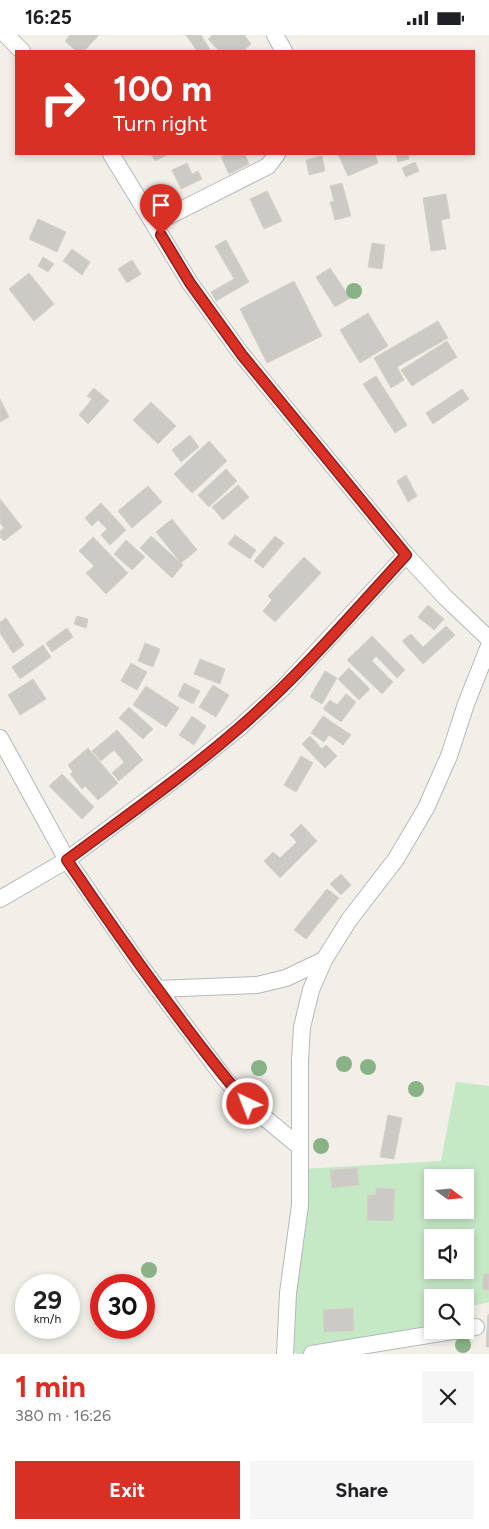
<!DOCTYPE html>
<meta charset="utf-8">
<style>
body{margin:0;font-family:Figtree,sans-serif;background:#f6f6f6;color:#202124;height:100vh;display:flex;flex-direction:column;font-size:19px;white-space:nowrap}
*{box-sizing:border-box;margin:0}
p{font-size:16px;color:#757577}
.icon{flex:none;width:28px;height:28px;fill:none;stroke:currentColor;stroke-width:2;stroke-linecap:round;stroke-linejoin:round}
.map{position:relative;height:1319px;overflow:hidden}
.side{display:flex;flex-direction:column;background:#fff;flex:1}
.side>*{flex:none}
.hud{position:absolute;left:15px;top:15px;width:460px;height:105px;border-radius:0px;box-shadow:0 2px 8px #0003;background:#d93025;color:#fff;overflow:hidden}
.needle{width:32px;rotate:106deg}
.buttons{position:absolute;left:424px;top:1134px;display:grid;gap:10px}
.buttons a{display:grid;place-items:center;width:50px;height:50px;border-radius:0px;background:#fff;box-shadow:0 2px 8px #0003;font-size:25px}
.speed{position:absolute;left:15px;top:1239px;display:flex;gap:10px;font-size:25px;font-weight:700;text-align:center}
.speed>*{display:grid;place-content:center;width:65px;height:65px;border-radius:50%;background:#fff;box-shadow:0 2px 8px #0003;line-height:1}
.speed small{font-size:12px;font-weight:400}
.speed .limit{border:8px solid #d22;background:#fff;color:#111}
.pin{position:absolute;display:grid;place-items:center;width:42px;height:42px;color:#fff;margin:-51px -21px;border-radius:50% 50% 50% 0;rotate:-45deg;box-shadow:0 0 5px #0007}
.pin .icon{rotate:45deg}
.me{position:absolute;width:55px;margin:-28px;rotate:317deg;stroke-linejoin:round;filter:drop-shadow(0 0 4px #0008)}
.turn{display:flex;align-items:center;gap:18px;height:105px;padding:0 15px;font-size:22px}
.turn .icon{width:65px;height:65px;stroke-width:2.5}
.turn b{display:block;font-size:35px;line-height:42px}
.round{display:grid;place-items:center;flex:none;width:52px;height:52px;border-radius:0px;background:#f6f6f6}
.head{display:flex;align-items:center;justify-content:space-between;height:85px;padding:0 15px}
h1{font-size:30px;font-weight:700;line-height:38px;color:#d93025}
.cta{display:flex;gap:10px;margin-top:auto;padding:10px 15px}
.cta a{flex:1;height:58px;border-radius:0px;background:#d93025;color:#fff;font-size:20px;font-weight:700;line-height:58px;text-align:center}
.cta a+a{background:#f6f6f6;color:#202124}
.status{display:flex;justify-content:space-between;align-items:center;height:35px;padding:0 25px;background:#fff;direction:ltr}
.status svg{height:14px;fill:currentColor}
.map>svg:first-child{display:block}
</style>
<div class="status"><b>16:25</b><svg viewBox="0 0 49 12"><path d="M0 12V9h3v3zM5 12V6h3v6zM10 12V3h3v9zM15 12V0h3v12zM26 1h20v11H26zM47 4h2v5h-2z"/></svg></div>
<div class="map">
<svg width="489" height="1319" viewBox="0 0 489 1319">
<rect width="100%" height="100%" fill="#f1efe8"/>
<path fill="#c5e8c5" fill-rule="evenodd" d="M456,1047L489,1051V1267L472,1271L465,1282V1262H432V1290L311,1319H298L291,1316L302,1134L441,1126ZM432,1142H465V1175H432ZM432,1202H465V1235H432Z"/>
<path fill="#cccac5" stroke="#d6d1c6" d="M70,0H99L84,16H76L65,6Z
M186,0H201L211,16H197Z
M213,0H244L251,9L245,14L247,16H219L208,4Z
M151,119H169L155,126Z
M227,119H245L249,129L229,139L221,122Z
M338,119H375L378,128L348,141Z
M396,119H408L409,124L398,127Z
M322,121L325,136L309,140L306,125Z
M415,127L419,136L406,142L402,133Z
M187,128L192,139L198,136L202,144L181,154L172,135Z
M342,148L351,181L335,185L330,167L334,166L330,151Z
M267,156L282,186L264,194L250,164Z
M446,159L450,183L441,185L446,214L431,216L423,163Z
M38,184L66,197L57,217L29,204Z
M226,205L249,247L216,266L211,257L234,244L215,211Z
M372,208L385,210L382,234L368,232Z
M72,214L90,227L82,240L63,226Z
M43,222L54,229L48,237L38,231Z
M132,225L141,239L127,248L118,234Z
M330,233L350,263L335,272L316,242Z
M29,238L54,269L34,286L9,254Z
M294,246L322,301L267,328L240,274Z
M368,278L388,311L360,328L340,295Z
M438,286L448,303L397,332L404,345L391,353L374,323Z
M447,306L457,322L412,351L401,335Z
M376,341L407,390L395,398L363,349Z
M94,353L109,366L88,389L79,380L92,364L87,361Z
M462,354L469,364L433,389L426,378Z
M0,364L9,382L0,387Z
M151,367L176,391L158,409L133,385Z
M190,400L199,412L181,427L172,415Z
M209,406L227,426L192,458L174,439Z
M226,434L237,446L209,472L198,460Z
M406,440L417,461L408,467L397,446Z
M238,450L249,462L223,485L212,472Z
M148,451L162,467L132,493L118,476Z
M0,464L22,492L4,506L0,502V496L4,493L0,488Z
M101,468L126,495L110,510L101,500L107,494L98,485L92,491L85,483Z
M172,484L197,515L181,528L156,497Z
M235,500L256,515L250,524L228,509Z
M151,501L183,530L172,543L140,513Z
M275,501L284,508L263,533L254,526Z
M93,502L128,538L106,559L86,538L94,531L79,516Z
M126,505L145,522L132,535L114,519Z
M304,522L321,538L275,587L263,576L272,565L268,561Z
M428,570L444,584L434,595L418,582Z
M77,581L88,584L86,593L74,589Z
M6,583L24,610L13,618L0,598V587Z
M446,591L455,600L423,629L402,606L411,599L423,612Z
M67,593L73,602L52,617L46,608Z
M372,601L405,635L397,643L376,621L372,626L393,647L382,659L347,625Z
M145,608L160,614L153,632L138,626Z
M43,610L51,622L20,644L12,632Z
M200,624L225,634L220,649L194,639Z
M131,628L147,637L137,655L121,646Z
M349,633L370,654L359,665L338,644Z
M325,636L337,643L322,669L310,662Z
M33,644L46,664L20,680L8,660Z
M184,648L200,656L193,669L178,661Z
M213,650L229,660L216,682L199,672Z
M146,651L179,673L166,692L133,670Z
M346,659L356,667L341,687L323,674L330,665L337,670Z
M129,672L153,694L143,704L119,683Z
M192,681L206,691L194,710L179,700Z
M323,681L351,700L343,710L329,700L324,707L311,698Z
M117,695L143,725L119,746L112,738L124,727L114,715L101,726L92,716Z
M310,701L322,714L326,710L337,721L325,733L302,709Z
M88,713L118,748L98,765L85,751L82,754L70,739L73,737L68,730Z
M301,721L313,728L296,757L284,750Z
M62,739L94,772L82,784L49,751Z
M301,789L317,806L280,843L264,826L273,817L280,823L297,807L290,800Z
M341,839L351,850L341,860L330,849Z
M327,854L339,863L306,904L294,895Z
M388,1080L402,1083L394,1124L380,1122Z
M357,1133L359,1150L332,1153L330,1135Z
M376,1153L395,1154L393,1186L367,1185L368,1160H376Z
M484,1239H489V1255L482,1254Z
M353,1273L354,1296L324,1297L323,1275Z
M488,1279L489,1280V1312H486Z"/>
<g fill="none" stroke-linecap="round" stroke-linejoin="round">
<g stroke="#b5b8bc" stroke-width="18">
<path id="street" d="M6,0L22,16
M275,0L284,16
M111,119L190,248L242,320L406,520L445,562L489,604
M155,188L268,131L277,119
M0,703L67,825L139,929L225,1044L248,1069L300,1112
M0,864L67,825L182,739L239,693L284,652L406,520
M157,954L257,950L286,943L324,925
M465,1294L476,1292
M285,1319L288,1258L300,1170V1025L302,992L311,955L324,925L349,885L396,824L426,773L449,721L466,669L489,611
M312,1319L459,1295"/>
</g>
<use href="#street" stroke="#fff" stroke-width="16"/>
</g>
<g fill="#89b387">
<circle cx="354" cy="256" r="8"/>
<circle cx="344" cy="1029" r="8"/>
<circle cx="368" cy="1032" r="8"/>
<circle cx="259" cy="1033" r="8"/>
<circle cx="416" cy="1054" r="8"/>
<circle cx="321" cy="1111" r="8"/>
<circle cx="149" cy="1235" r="8"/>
<circle cx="463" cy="1310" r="8"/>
</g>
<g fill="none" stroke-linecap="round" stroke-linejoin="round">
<g stroke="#8d1f18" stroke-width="12">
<path id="route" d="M161,200L190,248L242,320L406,520C352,579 300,640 239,693C185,740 125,782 67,825C100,874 133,921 168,968C194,1003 219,1037 248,1069"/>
</g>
<use href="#route" stroke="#d93025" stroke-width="9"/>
</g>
</svg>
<div class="buttons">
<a><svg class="needle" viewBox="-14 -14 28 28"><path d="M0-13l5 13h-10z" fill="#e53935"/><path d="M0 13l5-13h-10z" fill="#757577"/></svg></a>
<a><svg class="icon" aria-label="sound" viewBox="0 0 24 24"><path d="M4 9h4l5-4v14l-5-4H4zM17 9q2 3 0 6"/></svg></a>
<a><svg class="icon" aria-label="search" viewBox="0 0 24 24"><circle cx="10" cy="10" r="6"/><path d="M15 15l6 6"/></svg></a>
</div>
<div class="speed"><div>29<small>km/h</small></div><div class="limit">30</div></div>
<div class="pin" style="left:161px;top:200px;background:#d93025"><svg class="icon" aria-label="arrive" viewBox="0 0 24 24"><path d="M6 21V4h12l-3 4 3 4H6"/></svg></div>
<svg class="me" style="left:248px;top:1069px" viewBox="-20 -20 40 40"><circle r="17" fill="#d93025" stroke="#fff" stroke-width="3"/><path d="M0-11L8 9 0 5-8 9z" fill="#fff"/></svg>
<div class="hud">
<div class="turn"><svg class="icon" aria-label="right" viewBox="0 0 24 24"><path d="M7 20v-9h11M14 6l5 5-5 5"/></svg><div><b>100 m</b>Turn right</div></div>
</div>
</div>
<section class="side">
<div class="head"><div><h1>1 min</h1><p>380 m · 16:26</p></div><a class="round"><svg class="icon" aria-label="close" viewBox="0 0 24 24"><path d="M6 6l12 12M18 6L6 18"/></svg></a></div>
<div class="cta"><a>Exit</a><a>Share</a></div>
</section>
